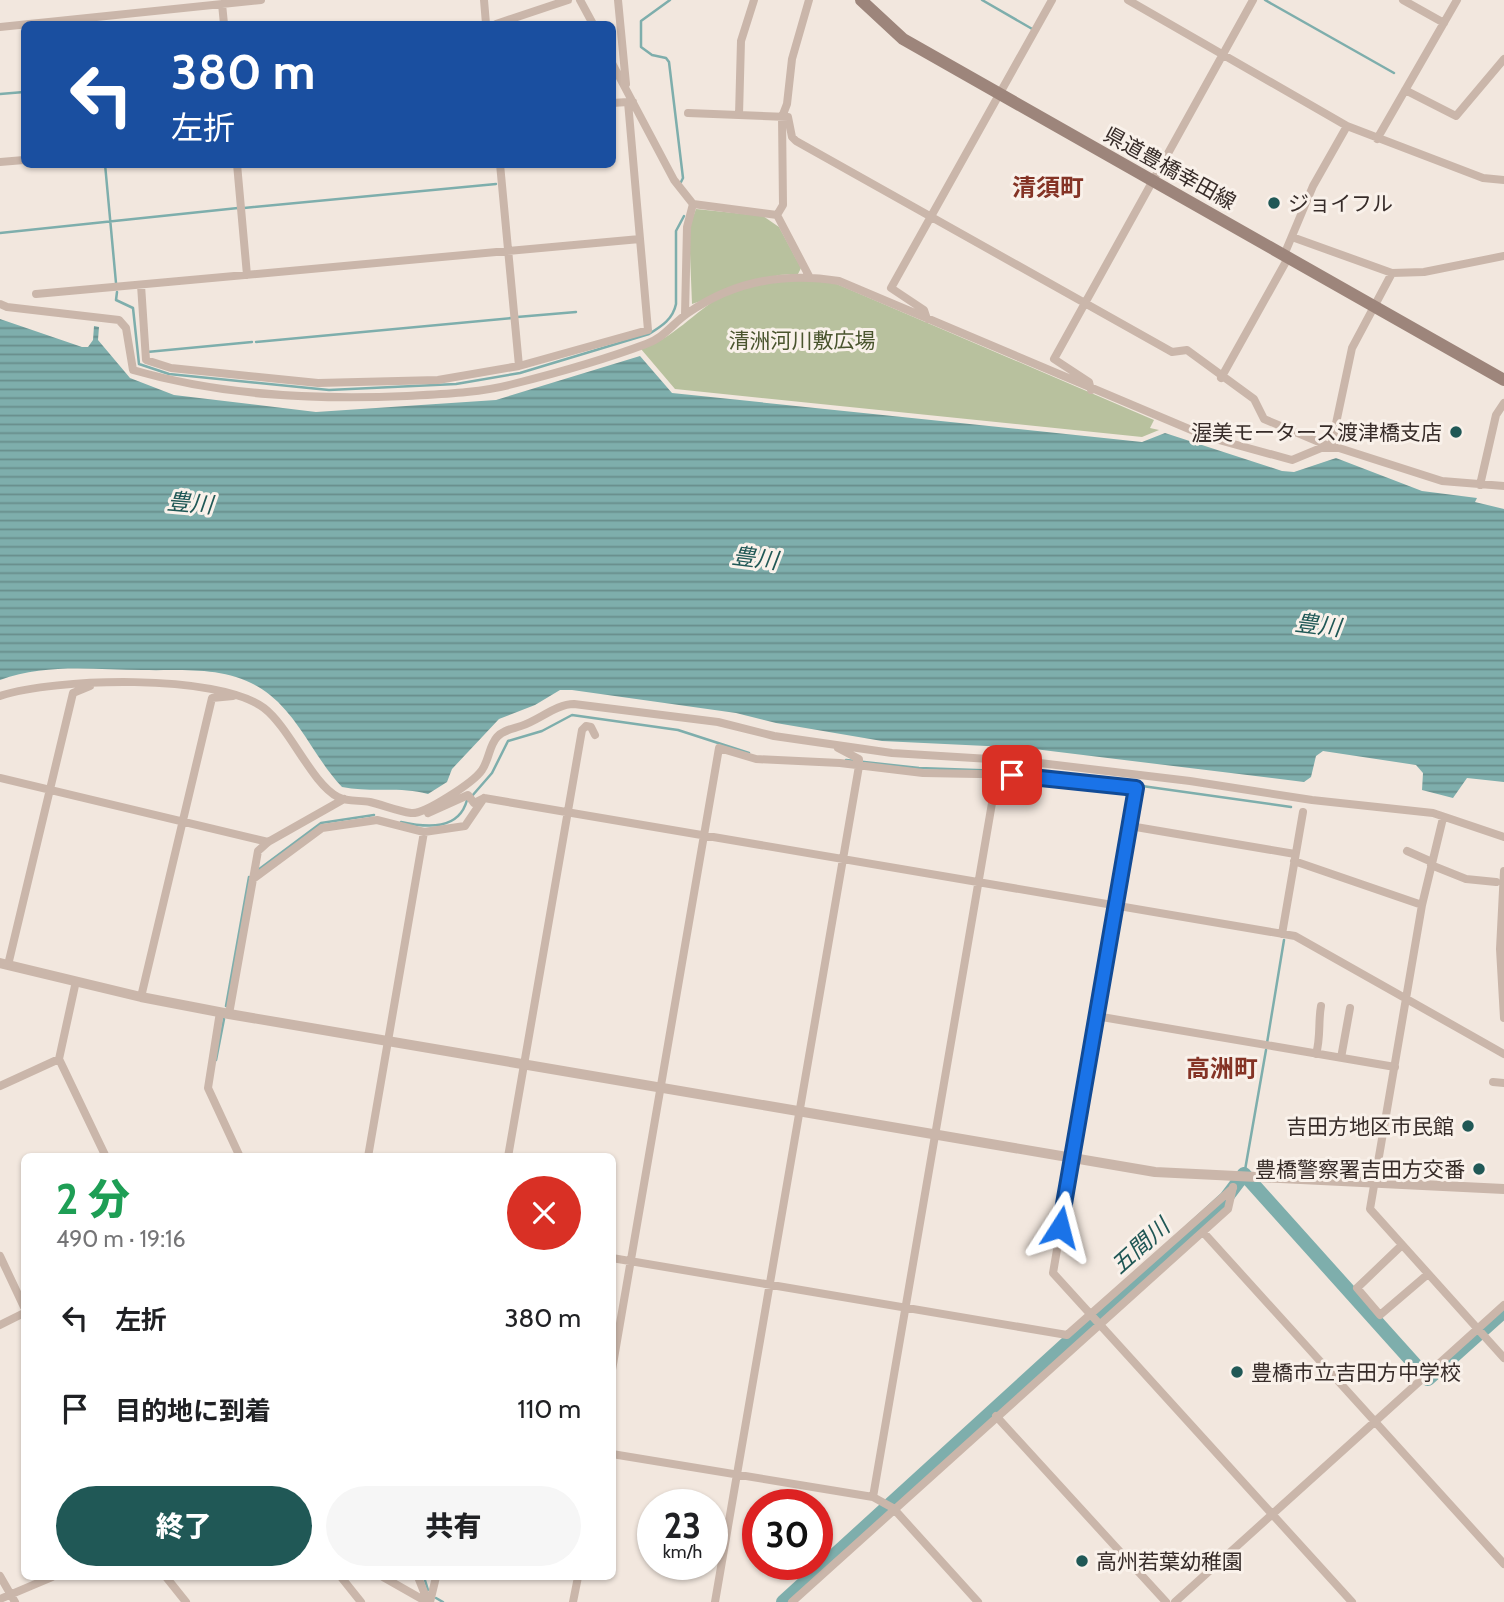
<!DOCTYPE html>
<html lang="ja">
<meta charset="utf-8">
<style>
body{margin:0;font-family:Cabin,"Noto Sans JP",sans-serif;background:#f6f6f6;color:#202124;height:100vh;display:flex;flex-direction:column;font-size:26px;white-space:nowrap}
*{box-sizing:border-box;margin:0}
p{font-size:23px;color:#757577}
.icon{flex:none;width:38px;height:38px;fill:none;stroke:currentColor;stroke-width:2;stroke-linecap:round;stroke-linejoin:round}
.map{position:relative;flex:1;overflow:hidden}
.sheet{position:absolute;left:21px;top:1153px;width:595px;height:427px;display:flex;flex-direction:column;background:#fff;border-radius:10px;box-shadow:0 2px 5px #0004}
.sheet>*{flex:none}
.hud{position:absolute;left:21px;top:21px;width:595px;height:147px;border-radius:10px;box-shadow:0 2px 5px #0004;background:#1a4fa0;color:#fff;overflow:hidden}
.speed{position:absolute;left:637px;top:1489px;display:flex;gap:14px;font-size:35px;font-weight:700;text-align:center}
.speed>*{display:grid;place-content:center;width:91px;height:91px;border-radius:50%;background:#fff;box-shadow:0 2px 5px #0004;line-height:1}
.speed small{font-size:18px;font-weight:400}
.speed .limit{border:10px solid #d22;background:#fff;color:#111}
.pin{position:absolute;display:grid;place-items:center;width:60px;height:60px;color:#fff;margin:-30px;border-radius:14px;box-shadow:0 4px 10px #0006}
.me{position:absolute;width:77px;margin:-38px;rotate:9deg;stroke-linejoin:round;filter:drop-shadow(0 0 5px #0008)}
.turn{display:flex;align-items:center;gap:24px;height:147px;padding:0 35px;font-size:32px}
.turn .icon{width:91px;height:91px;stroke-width:2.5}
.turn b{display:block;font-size:49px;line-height:60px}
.round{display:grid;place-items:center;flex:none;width:74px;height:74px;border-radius:37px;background:#f6f6f6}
.head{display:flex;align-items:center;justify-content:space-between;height:119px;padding:0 35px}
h1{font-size:42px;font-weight:800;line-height:52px;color:#1e9e55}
.primary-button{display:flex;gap:14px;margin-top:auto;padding:14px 35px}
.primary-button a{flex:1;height:80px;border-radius:42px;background:#205856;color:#fff;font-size:28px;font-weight:800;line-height:80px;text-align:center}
.primary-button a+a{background:#f6f6f6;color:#202124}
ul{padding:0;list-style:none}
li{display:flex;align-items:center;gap:21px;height:91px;padding:0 35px}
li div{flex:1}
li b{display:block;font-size:26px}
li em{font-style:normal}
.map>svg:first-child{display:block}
</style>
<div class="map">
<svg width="1504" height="1602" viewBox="0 0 1504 1602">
<defs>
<pattern id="water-rules" width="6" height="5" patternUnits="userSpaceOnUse" patternTransform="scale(1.75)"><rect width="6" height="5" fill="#7eaeac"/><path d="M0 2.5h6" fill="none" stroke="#688e8c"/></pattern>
</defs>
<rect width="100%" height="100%" fill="#f2e7de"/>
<path fill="#b8c19e" d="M696,209L763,216L779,227L801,268L798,274L779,275L692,304L689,228Z
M792,278L832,282L1154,420L1150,428L1159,430L1142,437L675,389L641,349C673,339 694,312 723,295C742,285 771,283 792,278Z"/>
<path fill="url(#water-rules)" d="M0,319L82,347H88L93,340L94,326L99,327L98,340L130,378L174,395L316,412L496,400L640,356L672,393L1142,442L1165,433L1282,471L1294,472L1336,458L1422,491L1477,498L1475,502L1504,509V782L1467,778L1453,798L1422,790L1423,773L1416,765L1323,751L1316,756L1311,777L1304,782L1026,748L882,741L776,723L736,713L572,690H560L535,705L499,719L452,769L447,782L428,794C401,786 371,793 342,787C316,760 300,719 270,695C233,665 186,671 142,670C95,670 46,663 0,680Z"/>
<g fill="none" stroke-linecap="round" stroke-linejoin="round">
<path stroke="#7eaeac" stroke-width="2.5" d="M670,0L641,21V47L652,55L666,58L669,62L683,178L681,182
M982,0L1034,30
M1265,0L1394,73
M90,22L91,24
M0,94L24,92
M105,164L116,283
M244,208L496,184
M0,233L238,208
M117,292L116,300L133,308L139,364L169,374L329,390L456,384L520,373L649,334C662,326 673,319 676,304V231L684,216
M517,317L576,312
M256,342L512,318
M147,352L252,342
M846,760L919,768L1004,771
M1135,785L1291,807
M472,796L492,773L508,741L542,731L572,715L678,730L749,753
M401,822C428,828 459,830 467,800
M258,870L321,823L374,815
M226,1006L249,877
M1267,1043L1284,940
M216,1060L224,1019
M1245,1170L1266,1050
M424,1577L428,1590
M436,1598L443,1602"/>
<path stroke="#7eaeac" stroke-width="14" d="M783,1602L1226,1198L1244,1174L1428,1379L1504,1311"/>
<path stroke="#cab6aa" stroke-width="8" d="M484,0L486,24
M580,0L593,24
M618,0L626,84
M809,0L792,59L787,104L782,117L783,205L777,215L809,276
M1128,0L1347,126L1483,178L1504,180
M1403,0L1444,23
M222,4L224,24
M496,24L568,0
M0,27L261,0
M612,63L674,180L693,204L777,215
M1405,90L1456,116L1504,59
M612,103L628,102
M688,113L788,117L792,137L796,141L1172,352L1187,350L1254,399L1264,419L1331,447L1352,348L1392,273
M739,115L741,41L754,0
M1377,139L1457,0
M0,162L24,160
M237,164L247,275
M500,164L519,366
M1292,237L1392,273L1424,272L1504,256
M1284,255L1313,186L1347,126
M141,285L146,360L171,368L318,383L438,380L519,366L648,330L628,102H633
M36,294L640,239
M0,304L7,307L119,320L126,328L133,370C222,396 316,400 407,396C442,394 479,393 513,384C557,373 603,360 646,344C664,338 673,323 688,313C734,281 785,272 839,281L1208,437L1292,460L1321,448H1339L1442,481L1504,486
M685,315L687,227L693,204
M927,319L924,310L891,288L1052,0
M1221,378L1288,258
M1091,390L1089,382L1054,359L1253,0
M1480,485L1496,415L1504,403
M0,696C54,678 217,673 264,708C290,728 312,784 338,797C347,802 360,800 370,802C383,805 397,811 411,813C424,815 474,782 482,770C489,760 489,746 497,737C503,730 512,729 521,726C538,721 556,704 574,704L718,722L774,736L892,753L1023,761L1190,781L1312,800L1433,813L1504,837
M0,778L268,842
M428,813L468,795L474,803L484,798L1295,936L1504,1054
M1443,818L1422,905L1370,1209L1504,1358
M1130,826L1295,854
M1407,851L1432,862
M1294,861L1422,905
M1431,865L1466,879L1496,882
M1504,871L1500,949L1504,1018
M253,879L322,828L377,820L424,832L465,826L484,798
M1282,934L1303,812
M8,965L73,693L90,686
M76,981L59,1059L106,1157
M141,997L212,698L233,696
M220,1012L208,1088L240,1157
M229,1014L258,851L268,842L344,799
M1096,1016L1395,1067
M1316,1054C1321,1037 1318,1022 1321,1006
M1341,1058L1350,1008
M1493,1082L1504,1083
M0,1086L59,1059
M368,1157L424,832
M508,1157L582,730L586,726L591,727L595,735
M1203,1232L1504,1564
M1402,1245L1357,1288L1380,1315L1428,1274
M0,1256L24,1307
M612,1258L1067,1335L1233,1188
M0,1325L24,1313
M612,1370L719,748L756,759L840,763L923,773L1026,775L1136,788L1053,1273L1352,1602
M996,1416L1166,1602
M612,1454L873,1497L893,1508L978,1602
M873,1497L997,774
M0,1576L15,1602
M166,1577L186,1602
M341,1577L361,1602
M383,1577L427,1602
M418,1577L428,1602
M0,1599L52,1577
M430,1602L436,1577
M573,1602L578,1577
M715,1602L859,766V759L838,748
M792,1602L1228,1209L1233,1187
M1175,1602L1504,1305"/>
<path stroke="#cab6aa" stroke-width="10" d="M0,963L141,997L229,1014L1155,1172L1504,1189"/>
<path stroke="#9d857b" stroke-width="12" d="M861,0L903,39L1504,380"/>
</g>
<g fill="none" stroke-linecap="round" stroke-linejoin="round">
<g stroke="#114b97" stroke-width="18">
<path id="route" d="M1012,775L1136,788L1060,1227"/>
</g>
<use href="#route" stroke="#1a73e8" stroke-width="12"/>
</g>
<g fill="#205856" stroke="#f9f1ea" stroke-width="2.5">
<circle cx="1274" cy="203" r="7"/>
<circle cx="1456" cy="432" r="7"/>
<circle cx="1468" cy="1126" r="7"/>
<circle cx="1479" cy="1169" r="7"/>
<circle cx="1237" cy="1372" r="7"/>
<circle cx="1082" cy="1561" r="7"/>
</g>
<g text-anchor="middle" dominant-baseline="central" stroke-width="6" stroke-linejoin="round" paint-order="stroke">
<g font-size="21" fill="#372c29" stroke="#f9f1ea">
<text transform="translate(1170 168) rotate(29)">県道豊橋幸田線</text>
</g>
<g font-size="21" fill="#372c29" stroke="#f9f1ea" text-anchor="start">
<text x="1288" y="203">ジョイフル</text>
<text x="1442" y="432" text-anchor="end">渥美モータース渡津橋支店</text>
<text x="1454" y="1126" text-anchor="end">吉田方地区市民館</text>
<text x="1465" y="1169" text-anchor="end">豊橋警察署吉田方交番</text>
<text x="1251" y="1372">豊橋市立吉田方中学校</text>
<text x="1096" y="1561">高州若葉幼稚園</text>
</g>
<g font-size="21" fill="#4a552e" stroke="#f9f1ea">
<text x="802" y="340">清洲河川敷広場</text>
</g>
<g font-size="23" font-style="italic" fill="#205856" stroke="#f9f1ea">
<text transform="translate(190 503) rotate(5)">豊川</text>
<text transform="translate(755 558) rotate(7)">豊川</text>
<text transform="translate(1318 625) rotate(7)">豊川</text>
<text transform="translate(1140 1246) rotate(-42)">五間川</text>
</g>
<g font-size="24" font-weight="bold" fill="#843325" stroke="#f9f1ea">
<text x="1048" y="187">清須町</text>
<text x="1222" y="1068">高洲町</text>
</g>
</g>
</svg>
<div class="speed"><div>23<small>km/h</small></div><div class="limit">30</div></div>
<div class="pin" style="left:1012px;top:775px;background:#d93025"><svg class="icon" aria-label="arrive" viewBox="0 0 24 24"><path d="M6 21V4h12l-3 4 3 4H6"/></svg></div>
<svg class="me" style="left:1060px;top:1227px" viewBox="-20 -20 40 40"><path d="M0-17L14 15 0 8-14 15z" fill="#1a73e8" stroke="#fff" stroke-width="4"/></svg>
<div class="hud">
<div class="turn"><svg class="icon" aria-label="left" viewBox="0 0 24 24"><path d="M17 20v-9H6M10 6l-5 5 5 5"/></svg><div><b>380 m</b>左折</div></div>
</div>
<section class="sheet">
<div class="head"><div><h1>2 分</h1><p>490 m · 19:16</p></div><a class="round" style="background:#d93025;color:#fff"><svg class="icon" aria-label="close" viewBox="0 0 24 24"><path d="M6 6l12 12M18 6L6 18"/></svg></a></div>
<ul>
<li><svg class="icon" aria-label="left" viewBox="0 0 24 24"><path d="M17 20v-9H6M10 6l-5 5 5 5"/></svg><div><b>左折</b></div><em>380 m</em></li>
<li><svg class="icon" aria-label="arrive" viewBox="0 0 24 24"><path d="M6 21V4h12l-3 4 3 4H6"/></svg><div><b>目的地に到着</b></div><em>110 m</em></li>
</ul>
<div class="primary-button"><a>終了</a><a>共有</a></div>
</section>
</div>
